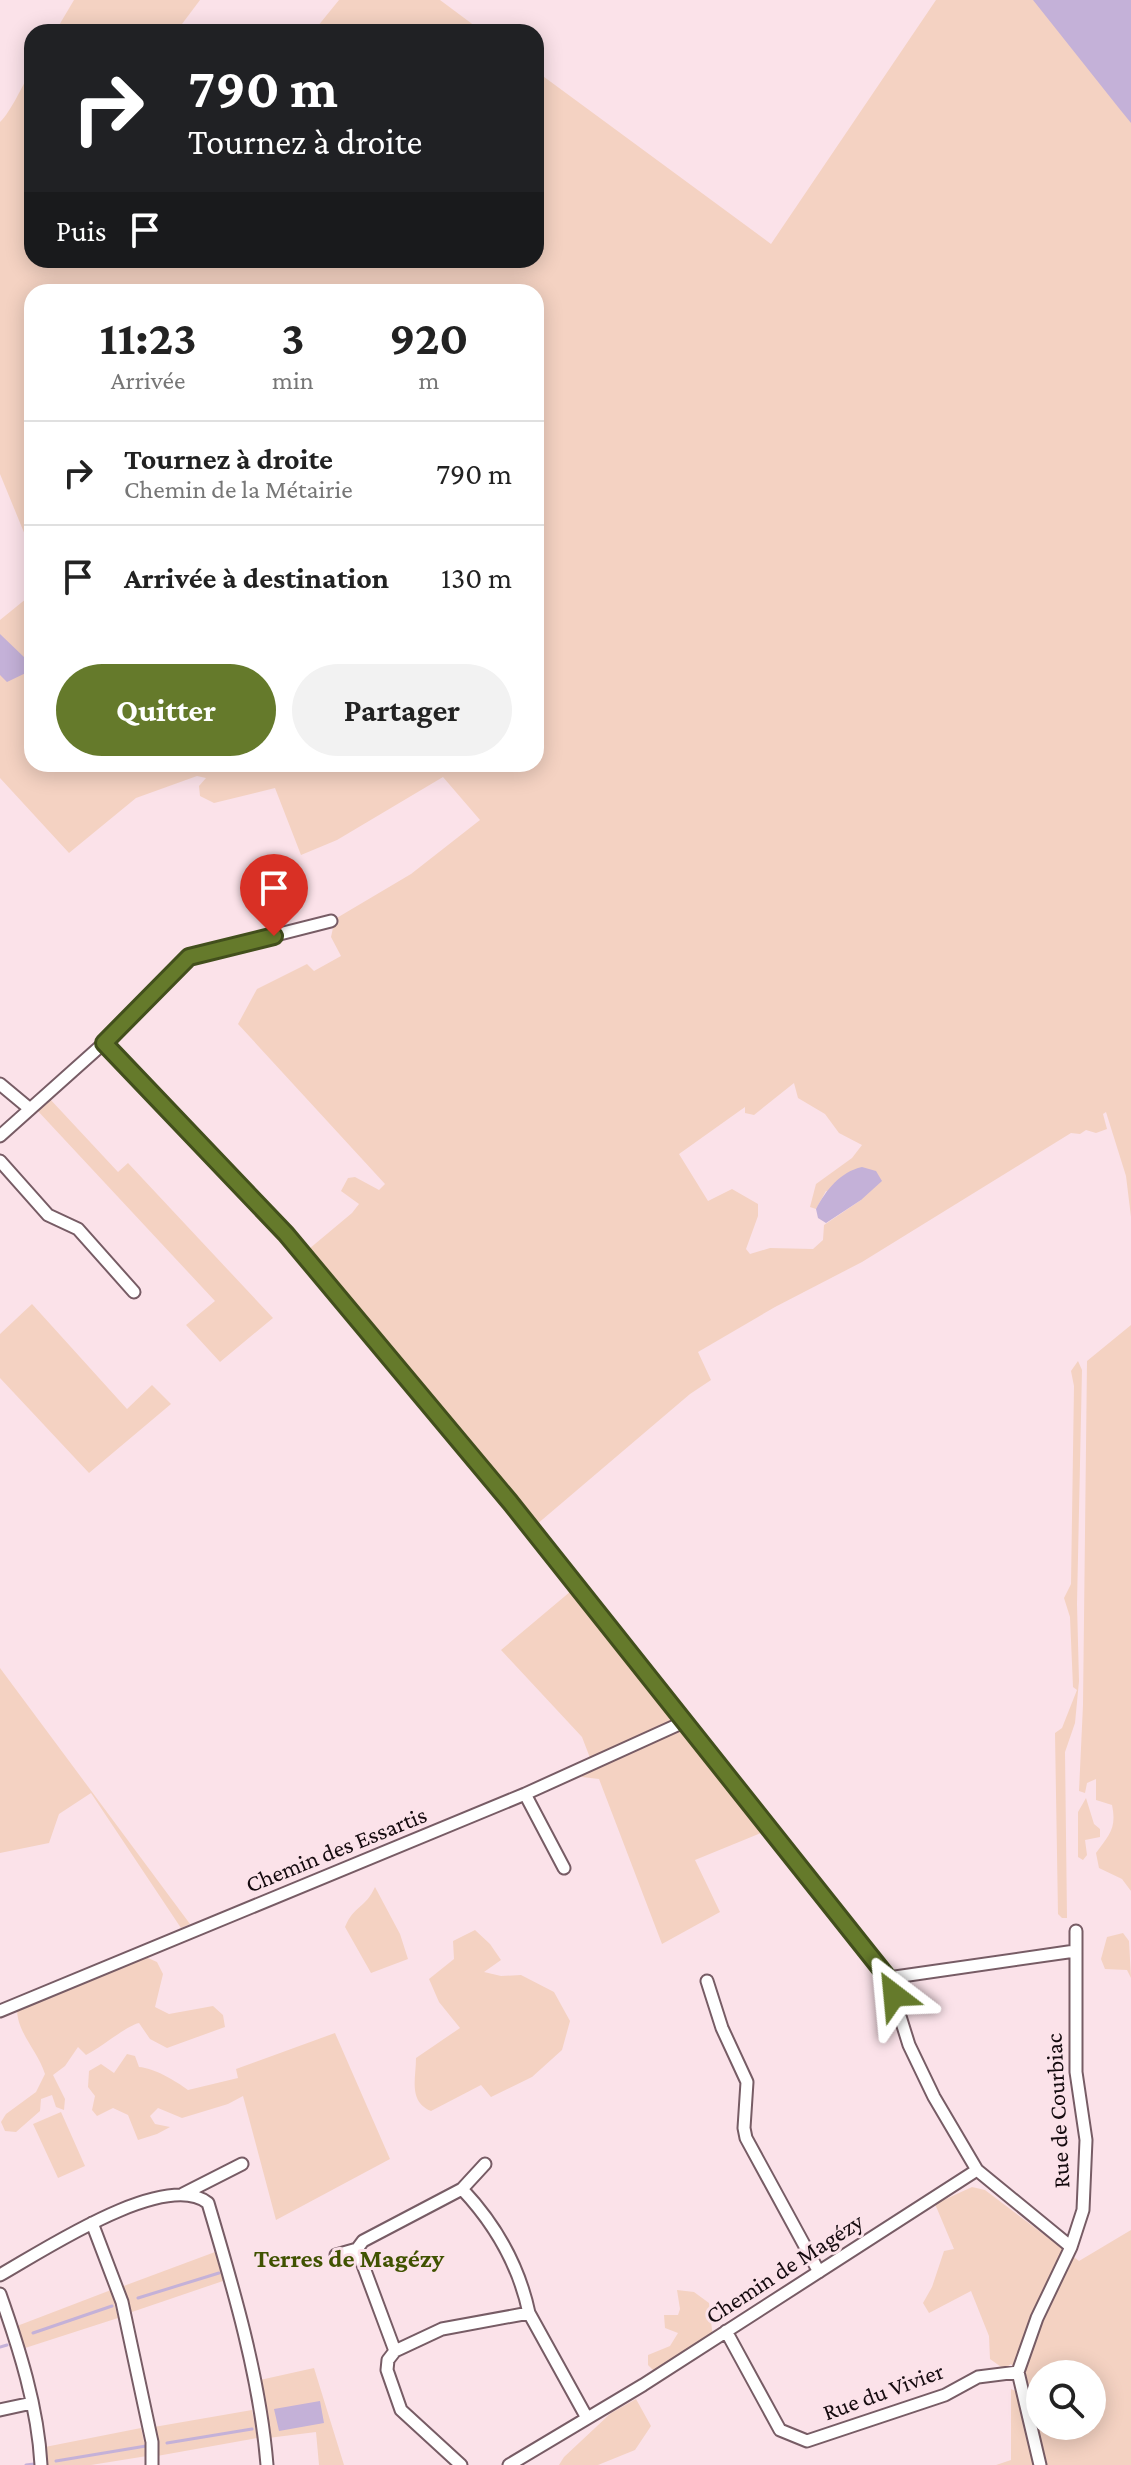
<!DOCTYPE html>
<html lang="fr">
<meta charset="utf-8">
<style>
body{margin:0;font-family:"Crimson Pro",serif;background:#f2f2f2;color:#222;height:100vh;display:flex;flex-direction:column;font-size:30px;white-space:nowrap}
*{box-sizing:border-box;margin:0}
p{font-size:26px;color:#767676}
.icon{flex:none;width:44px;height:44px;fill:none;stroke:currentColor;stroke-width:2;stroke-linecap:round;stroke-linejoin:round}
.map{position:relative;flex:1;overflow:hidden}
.panel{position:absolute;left:24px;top:284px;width:520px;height:488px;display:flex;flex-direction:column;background:#fff;border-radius:24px;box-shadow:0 4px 20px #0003}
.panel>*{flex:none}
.top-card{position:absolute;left:24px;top:24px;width:520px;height:244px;border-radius:24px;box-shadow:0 4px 20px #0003;background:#202124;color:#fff;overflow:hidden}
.fabs{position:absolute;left:1026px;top:2360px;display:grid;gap:16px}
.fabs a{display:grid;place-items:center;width:80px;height:80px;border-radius:50%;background:#fff;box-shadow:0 4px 20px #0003;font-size:40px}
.pin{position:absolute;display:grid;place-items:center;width:68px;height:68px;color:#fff;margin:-82px -34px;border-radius:50% 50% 50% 0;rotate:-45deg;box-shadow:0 0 8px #0007}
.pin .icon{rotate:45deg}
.me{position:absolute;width:88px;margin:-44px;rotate:331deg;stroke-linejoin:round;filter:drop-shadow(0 0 6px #0008)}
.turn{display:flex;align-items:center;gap:28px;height:168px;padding:0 32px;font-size:36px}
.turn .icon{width:104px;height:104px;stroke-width:2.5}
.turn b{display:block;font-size:56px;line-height:68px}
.then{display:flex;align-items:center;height:76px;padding:0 32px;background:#0003;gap:16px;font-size:30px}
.eta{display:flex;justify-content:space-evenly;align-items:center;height:136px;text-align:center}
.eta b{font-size:48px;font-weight:700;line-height:56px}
.primary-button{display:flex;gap:16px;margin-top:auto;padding:16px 32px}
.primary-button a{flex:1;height:92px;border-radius:48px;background:#657a2b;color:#fff;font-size:32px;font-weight:700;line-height:92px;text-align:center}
.primary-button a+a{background:#f2f2f2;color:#222}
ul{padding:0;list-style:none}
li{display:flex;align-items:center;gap:24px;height:104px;padding:0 32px;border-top:2px solid #e0e0e0}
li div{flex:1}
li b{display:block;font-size:30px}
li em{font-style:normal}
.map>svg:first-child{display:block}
</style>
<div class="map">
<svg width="1131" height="2465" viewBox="0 0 1131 2465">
<rect width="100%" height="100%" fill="#fbe2e9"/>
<path fill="#f4d2c2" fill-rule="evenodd" d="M74,0H200L176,32H55Z
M339,0H440L483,32H313Z
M936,0H1067L1131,75V1217L1126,1176L1106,1112L1103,1114L1107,1129L1096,1133L1086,1130L1080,1134L1071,1133L862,1262L775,1307L698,1352L711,1380L690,1394L536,1525L303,1254L352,1213L359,1204L341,1191L348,1178L355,1177L379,1190L385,1184L238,1024L257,989L307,964L314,971L341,956L331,937L335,919L411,874L480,820L443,777L337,840L301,855L275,788L214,803L200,796L199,786L206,778L197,776L136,798L69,853L0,778V620L32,594V764H536V292H32V552L0,474V122C11,112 23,84 32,69V260H536V71L771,244ZM794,1083L798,1098L825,1114L839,1133L862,1145L852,1158L816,1184L810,1207L816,1209L826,1191L861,1200L824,1225L823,1240L813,1249L770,1248L750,1254L746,1249L758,1216V1204L732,1189L708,1201L679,1154L745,1107V1113L754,1115Z
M49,1098L118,1172L128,1163L273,1318L220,1362L186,1325L215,1301L36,1109Z
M32,1304L127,1409L152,1385L171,1404L89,1473L0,1378V1334Z
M1131,1325V1891L1122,1879L1099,1868L1096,1853C1109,1835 1117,1829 1112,1805L1096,1800V1779L1087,1783L1085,1793L1079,1791L1083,1705L1087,1361Z
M1078,1361L1082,1370L1077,1604L1079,1681L1075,1723L1065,1752L1067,1918H1062L1058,1914L1055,1733L1062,1728L1077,1690L1073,1687L1070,1617L1064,1598L1071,1584L1074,1386L1071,1371Z
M577,1586L771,1829L695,1860L720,1912L662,1944L599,1779L582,1777L578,1770L592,1763L582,1737L501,1650Z
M0,1668L190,1924L181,1928L91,1793L59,1814L49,1843L0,1853Z
M1086,1798L1094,1824L1100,1829V1837L1085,1840L1087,1855L1083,1860L1078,1857V1812Z
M375,1887L400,1934L408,1959L371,1973L345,1927C354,1905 365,1909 375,1887Z
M475,1930L490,1944L501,1960L484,1972L501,1976L521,1975L554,1992L570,2021L562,2050L532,2077L491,2097L481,2085L431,2111C408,2101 416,2079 416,2058L460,2028L439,2002L429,1979L454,1959L453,1941Z
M1123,1933L1129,1941L1131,1978L1127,1970L1105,1969L1101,1959L1107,1937Z
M132,1951L157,1962L163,1974L155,2007L169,2014L213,2006L223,2015L225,2027L167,2048L150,2039L139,2023C126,2026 102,2047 86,2055L78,2047L65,2066L53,2075L65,2099L64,2110L56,2107L52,2095L41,2099L40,2111L16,2132L5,2131L1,2122L6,2114L36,2092L45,2074C38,2051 17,2033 17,2009L84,1976L96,1964Z
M335,2033L390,2159L276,2220L243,2096L228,2104L182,2118L158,2108L150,2116L155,2124L170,2127L157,2134L138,2140L128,2115L113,2108L97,2116L92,2110L95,2096L88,2087L89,2071L101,2064L114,2073L127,2054L135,2056L139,2067C154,2068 176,2081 188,2090L238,2078L236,2069Z
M61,2112L85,2166L58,2178L33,2124Z
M972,2187L985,2190L1079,2261L1131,2230V2465H996L1011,2460V2389L1022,2394L1018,2372L1011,2364L1004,2369L990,2359L989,2336L971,2291L929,2313L923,2303L932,2287L944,2251L954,2249L935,2204ZM1040,2374H1092V2426H1040Z
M215,2252L223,2281L129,2313L121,2287Z
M111,2290L118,2318L22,2349L17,2326Z
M677,2290L694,2292L709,2303L713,2339L658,2375L648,2365V2355L670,2346L678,2333L665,2328L664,2315H678L680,2309Z
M314,2368L344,2465H319L316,2432L268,2438L260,2380Z
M636,2399L651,2426L635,2450L598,2465H559L564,2457L611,2413Z
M252,2410L257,2438L157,2456L154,2427Z
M141,2428L147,2456L91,2465H45V2447Z"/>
<path fill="#c4b1d8" d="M1033,0H1131V123L1118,107Z
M0,634L25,658L32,655V670L7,682L0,675Z
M862,1167L876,1171L882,1181L861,1200L826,1223L818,1218L816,1209C826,1190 840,1172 862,1167Z
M320,2401L324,2423L279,2431L274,2409Z"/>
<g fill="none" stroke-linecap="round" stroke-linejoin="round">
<path stroke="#c4b1d8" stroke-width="3" d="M138,2298L219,2273
M33,2333L112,2306
M0,2347L7,2345
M167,2443L252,2429
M56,2461L146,2446
M26,2465L34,2464"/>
<g stroke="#775c65" stroke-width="15">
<path id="minor" d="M104,1043L268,1213L510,1502L888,1978L909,2045L934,2097L977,2170L1071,2247
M0,1084L30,1109
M0,1136L104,1043L189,957L331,921
M0,1161L48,1215L78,1229L134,1292
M525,1794L564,1868
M888,1978L1075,1951
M707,1981L722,2028L747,2082L744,2128L746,2138L819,2272
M0,2011L525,1794L686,1721
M462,2189L485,2164
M183,2194L242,2164
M92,2223L122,2302L152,2442V2465
M336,2255L357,2249
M0,2275C41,2252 165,2169 208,2203C233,2287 260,2378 267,2465
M0,2294C19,2348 38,2407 41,2465
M726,2331L780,2430L807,2441L945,2395L978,2377L1018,2372
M395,2351L357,2249L363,2241L462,2189C495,2224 519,2266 529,2313
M0,2410L32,2403
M461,2465L401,2410L387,2370L388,2360L395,2351L442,2329L529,2313L587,2418
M509,2465L643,2385L977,2170
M1040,2465L1018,2372L1037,2318L1071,2247L1083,2210L1086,2140L1076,2072V1931"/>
</g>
<use href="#minor" stroke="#fff" stroke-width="11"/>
</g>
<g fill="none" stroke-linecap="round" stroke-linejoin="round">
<g stroke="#424f1c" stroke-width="20">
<path id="route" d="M274,936L189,957L104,1043L286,1234L510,1502L888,1978L894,1995"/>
</g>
<use href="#route" stroke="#657a2b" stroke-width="14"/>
</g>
<g text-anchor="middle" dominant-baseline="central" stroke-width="6" stroke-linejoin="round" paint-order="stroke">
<g font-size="24" fill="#150b0f" stroke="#fbe2e9">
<text transform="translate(336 1849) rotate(-22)">Chemin des Essartis</text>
<text transform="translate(1057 2111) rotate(-93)">Rue de Courbiac</text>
<text transform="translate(784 2268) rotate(-33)">Chemin de Magézy</text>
<text transform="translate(883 2391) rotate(-20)">Rue du Vivier</text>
</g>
<g font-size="26" font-weight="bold" fill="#405200" stroke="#fbe2e9">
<text x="349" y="2258">Terres de Magézy</text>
</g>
</g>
</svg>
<div class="fabs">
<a><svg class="icon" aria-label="search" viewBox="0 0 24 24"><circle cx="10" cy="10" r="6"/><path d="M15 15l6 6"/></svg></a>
</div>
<div class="pin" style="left:274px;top:936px;background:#d93025"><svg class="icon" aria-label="arrive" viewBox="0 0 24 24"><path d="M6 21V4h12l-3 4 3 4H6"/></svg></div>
<svg class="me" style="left:894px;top:1995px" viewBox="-20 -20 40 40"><path d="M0-17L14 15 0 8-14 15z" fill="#657a2b" stroke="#fff" stroke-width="4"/></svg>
<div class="top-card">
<div class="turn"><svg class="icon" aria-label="right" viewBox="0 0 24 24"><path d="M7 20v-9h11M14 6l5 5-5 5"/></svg><div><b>790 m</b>Tournez à droite</div></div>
<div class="then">Puis<svg class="icon" aria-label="arrive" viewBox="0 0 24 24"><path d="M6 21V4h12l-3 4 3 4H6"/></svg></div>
</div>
<section class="panel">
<div class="eta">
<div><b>11:23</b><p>Arrivée</p></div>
<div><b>3</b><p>min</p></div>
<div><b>920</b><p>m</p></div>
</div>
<ul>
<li><svg class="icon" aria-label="right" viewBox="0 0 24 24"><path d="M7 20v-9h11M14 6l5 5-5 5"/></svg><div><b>Tournez à droite</b><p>Chemin de la Métairie</p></div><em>790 m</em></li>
<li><svg class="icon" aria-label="arrive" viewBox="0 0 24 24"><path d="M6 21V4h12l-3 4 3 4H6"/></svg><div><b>Arrivée à destination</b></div><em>130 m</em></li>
</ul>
<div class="primary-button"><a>Quitter</a><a>Partager</a></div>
</section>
</div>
